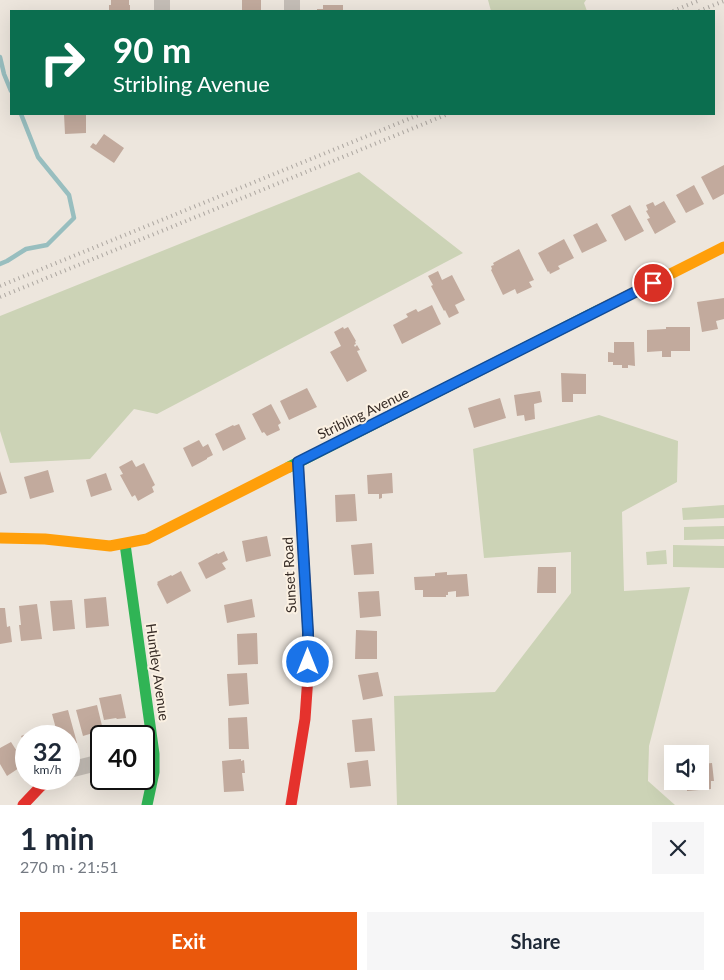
<!DOCTYPE html>
<meta charset="utf-8">
<style>
body{margin:0;font-family:Lato,sans-serif;background:#f6f6f7;color:#1f2937;height:100vh;display:flex;flex-direction:column;font-size:19px;white-space:nowrap}
*{box-sizing:border-box;margin:0}
p{font-size:16px;color:#747a83}
.icon{flex:none;width:28px;height:28px;fill:none;stroke:currentColor;stroke-width:2;stroke-linecap:round;stroke-linejoin:round}
.map{position:relative;height:805px;overflow:hidden}
.drawer{display:flex;flex-direction:column;background:#fff;flex:1}
.drawer>*{flex:none}
.hud{position:absolute;left:10px;top:10px;width:705px;height:105px;border-radius:0px;box-shadow:0 5px 20px #0002;background:#0b6e4f;color:#fff;overflow:hidden}
.buttons{position:absolute;left:664px;top:745px;display:grid;gap:10px}
.buttons a{display:grid;place-items:center;width:45px;height:45px;border-radius:0px;background:#fff;box-shadow:0 5px 20px #0002;font-size:25px}
.speed{position:absolute;left:15px;top:725px;display:flex;gap:10px;font-size:25px;font-weight:700;text-align:center}
.speed>*{display:grid;place-content:center;width:65px;height:65px;border-radius:50%;background:#fff;box-shadow:0 5px 20px #0002;line-height:1}
.speed small{font-size:12px;font-weight:400}
.speed .limit{border:2px solid #111;border-radius:8px;background:#fff;color:#111}
.pin{position:absolute;display:grid;place-items:center;width:42px;height:42px;color:#fff;margin:-21px;border:2px solid #fff;border-radius:50%;box-shadow:0 1px 5px #0007}
.me{position:absolute;width:55px;margin:-28px;rotate:0deg;stroke-linejoin:round;filter:drop-shadow(0 0 4px #0008)}
.turn{display:flex;align-items:center;gap:18px;height:105px;padding:0 20px;font-size:22px}
.turn .icon{width:65px;height:65px;stroke-width:2.5}
.turn b{display:block;font-size:35px;line-height:42px}
.round{display:grid;place-items:center;flex:none;width:52px;height:52px;border-radius:0px;background:#f6f6f7}
.summary{display:flex;align-items:center;justify-content:space-between;height:85px;padding:0 20px}
h1{font-size:30px;font-weight:700;line-height:38px}
.primary-button{display:flex;gap:10px;margin-top:auto;padding:10px 20px}
.primary-button a{flex:1;height:58px;border-radius:0px;background:#ea580c;color:#fff;font-size:20px;font-weight:700;line-height:58px;text-align:center}
.primary-button a+a{background:#f6f6f7;color:#1f2937}
.map>svg:first-child{display:block}
</style>
<div class="map">
<svg width="724" height="805" viewBox="0 0 724 805">
<rect width="100%" height="100%" fill="#ede6dd"/>
<path fill="#ccd3b6" d="M488,0H586L584,3L587,11H491Z
M359,172L463,253L157,414L134,409L90,459L10,463L0,431V316Z
M599,415L678,441L677,482L622,512L624,591L690,587L649,746L648,781L675,805H397L394,696L495,692L571,593V552L484,558L473,449Z
M724,505V518L683,520L682,508Z
M724,526V539L684,540V527Z
M673,545L724,546V568L673,567Z
M666,550L667,564L647,565L646,552Z"/>
<g fill="none" stroke-linecap="round" stroke-linejoin="round">
<path stroke="#98bebf" stroke-width="4.5" d="M0,57L4,74L11,91
M0,264L7,261L26,249L47,245L74,218L69,195L38,157L21,114"/>
</g>
<path fill="#c2aa9d" d="M111,0H129V5H130V11H109V5H111Z
M242,0H261V11H242Z
M323,5H343V11H317V9H323Z
M64,114H86V133L65,134Z
M104,134L124,148L114,163L90,147L93,143L96,145Z
M724,165V194L713,200L701,177Z
M694,185L704,204L686,213L676,195Z
M664,201L676,222L655,234L647,219L650,218L646,211L648,210L646,205L653,202L655,206Z
M630,205L644,231L625,241L611,215Z
M597,223L607,241L582,253L573,235Z
M564,239L574,258L558,266L560,269L550,274L549,271L548,272L538,253Z
M519,249L534,280L529,282L532,287L517,294L515,289L503,295L491,270L492,269L491,266L494,265L493,263Z
M438,271L442,280L452,275L465,300L455,305L459,313L449,318L445,310L444,311L431,286L433,285L428,276Z
M724,298V319L716,321L718,329L702,332L697,302Z
M432,305L441,324L402,344L393,325L408,317L406,314L416,309L418,312Z
M343,327L344,329L348,327L356,341L355,342L356,344L354,345L355,347L357,345L360,350L357,351L367,371L347,382L330,352L341,346L334,332Z
M666,327H690V351H671V357H662V351L647,352V330L666,329Z
M614,342H634L635,366L628,365V368H622V365H613V362H608V352L614,353Z
M561,373L586,374V394H573V402H562Z
M307,388L317,407L289,420L280,401Z
M540,391L542,402L534,404L535,419L525,421L524,415L517,416L514,395Z
M500,398L506,418L474,428L468,408Z
M271,404L281,423L278,425L280,430L267,436L264,432L262,433L252,414Z
M239,424L246,439L223,451L215,434L233,425L234,426Z
M199,440L203,447L208,444L213,455L207,458V459L192,467L183,448Z
M132,460L136,467L144,463L155,485L152,487L154,492L138,501L135,495L132,497L120,475L123,474L119,467Z
M48,470L54,492L30,499L24,477Z
M0,471L7,493L0,495Z
M106,473L112,490L91,497L86,480Z
M392,473L393,493L382,494V498L379,499V494H368L367,475Z
M355,494L357,521L336,522L335,495Z
M267,536L271,556L246,562L242,541Z
M372,543L374,574L354,575L351,545Z
M224,551L228,560L222,563L226,569L206,579L198,563L217,553L218,554Z
M538,567H556V593H537Z
M181,571L191,591L167,604L157,584L158,583L157,582L171,575L172,576Z
M447,572V575L467,574L469,596L456,597V591L448,592V595H446V597H423V590H415L414,577L435,576V573Z
M379,591L381,616L360,618L358,592Z
M106,597L109,626L86,628L84,599Z
M252,599L255,617L227,623L224,605Z
M72,600L75,629L53,631L50,601Z
M37,604L42,639L21,641L19,625H21L19,606Z
M0,608H5L7,627L10,626L12,642L0,644Z
M356,630L377,631V659H355Z
M257,633L258,664L238,665L237,634Z
M378,672L383,696L363,700L358,675Z
M247,673L249,704L229,706L227,674Z
M121,694L126,718L117,719L116,718L104,720L99,698Z
M97,705L103,730L83,736L76,710Z
M68,710L77,743L69,745V736H58L52,714Z
M247,717L249,749H229L228,718Z
M372,718L375,751L355,752L352,720Z
M38,729L41,736H26V746L21,736Z
M11,742L25,764L7,776L0,764V748Z
M241,759V761L244,760L245,773H242L244,791L224,792L222,761Z
M368,760L371,786L350,788L347,763Z
M712,763L714,781H711V789L687,791V781H700V764Z"/>
<g fill="none" stroke-linecap="round" stroke-linejoin="round">
<path stroke="#c5beb7" stroke-width="16" d="M162,0V11
M292,11V0
M69,770L101,762"/>
<path stroke="#30b455" stroke-width="11" d="M289,467L599,310
M125,544L154,754V772L147,805"/>
<path stroke="#ff9f0a" stroke-width="11" d="M599,310L724,247
M0,538L45,539L110,546L147,539L289,467"/>
<path stroke="#e5322d" stroke-width="11" d="M23,805L41,786L52,779
M291,805L305,719L308,676V632L298,462"/>
<path stroke="#ada7a1" stroke-width="4" stroke-dasharray="1 4" stroke-linecap="butt" d="M673,11L700,0
M699,11L724,1
M0,286L421,114
M0,297L448,114"/>
</g>
<g fill="none" stroke-linecap="round" stroke-linejoin="round">
<g stroke="#114b97" stroke-width="12">
<path id="route" d="M308,662V632L298,462L653,283"/>
</g>
<use href="#route" stroke="#1a73e8" stroke-width="9"/>
</g>
<g text-anchor="middle" dominant-baseline="central" stroke-width="4" stroke-linejoin="round" paint-order="stroke">
<g font-size="14" fill="#362b25" stroke="#fbf1e3">
<text transform="translate(363 413) rotate(-26)">Stribling Avenue</text>
<text transform="translate(289 575) rotate(-93)">Sunset Road</text>
<text transform="translate(158 672) rotate(82)">Huntley Avenue</text>
</g>
</g>
</svg>
<div class="buttons">
<a><svg class="icon" aria-label="sound" viewBox="0 0 24 24"><path d="M4 9h4l5-4v14l-5-4H4zM17 9q2 3 0 6"/></svg></a>
</div>
<div class="speed"><div>32<small>km/h</small></div><div class="limit">40</div></div>
<div class="pin" style="left:653px;top:283px;background:#d93025"><svg class="icon" aria-label="arrive" viewBox="0 0 24 24"><path d="M6 21V4h12l-3 4 3 4H6"/></svg></div>
<svg class="me" style="left:308px;top:662px" viewBox="-20 -20 40 40"><circle r="17" fill="#1a73e8" stroke="#fff" stroke-width="3"/><path d="M0-11L8 9 0 5-8 9z" fill="#fff"/></svg>
<div class="hud">
<div class="turn"><svg class="icon" aria-label="right" viewBox="0 0 24 24"><path d="M7 20v-9h11M14 6l5 5-5 5"/></svg><div><b>90 m</b>Stribling Avenue</div></div>
</div>
</div>
<section class="drawer">
<div class="summary"><div><h1>1 min</h1><p>270 m · 21:51</p></div><a class="round"><svg class="icon" aria-label="close" viewBox="0 0 24 24"><path d="M6 6l12 12M18 6L6 18"/></svg></a></div>
<div class="primary-button"><a>Exit</a><a>Share</a></div>
</section>
